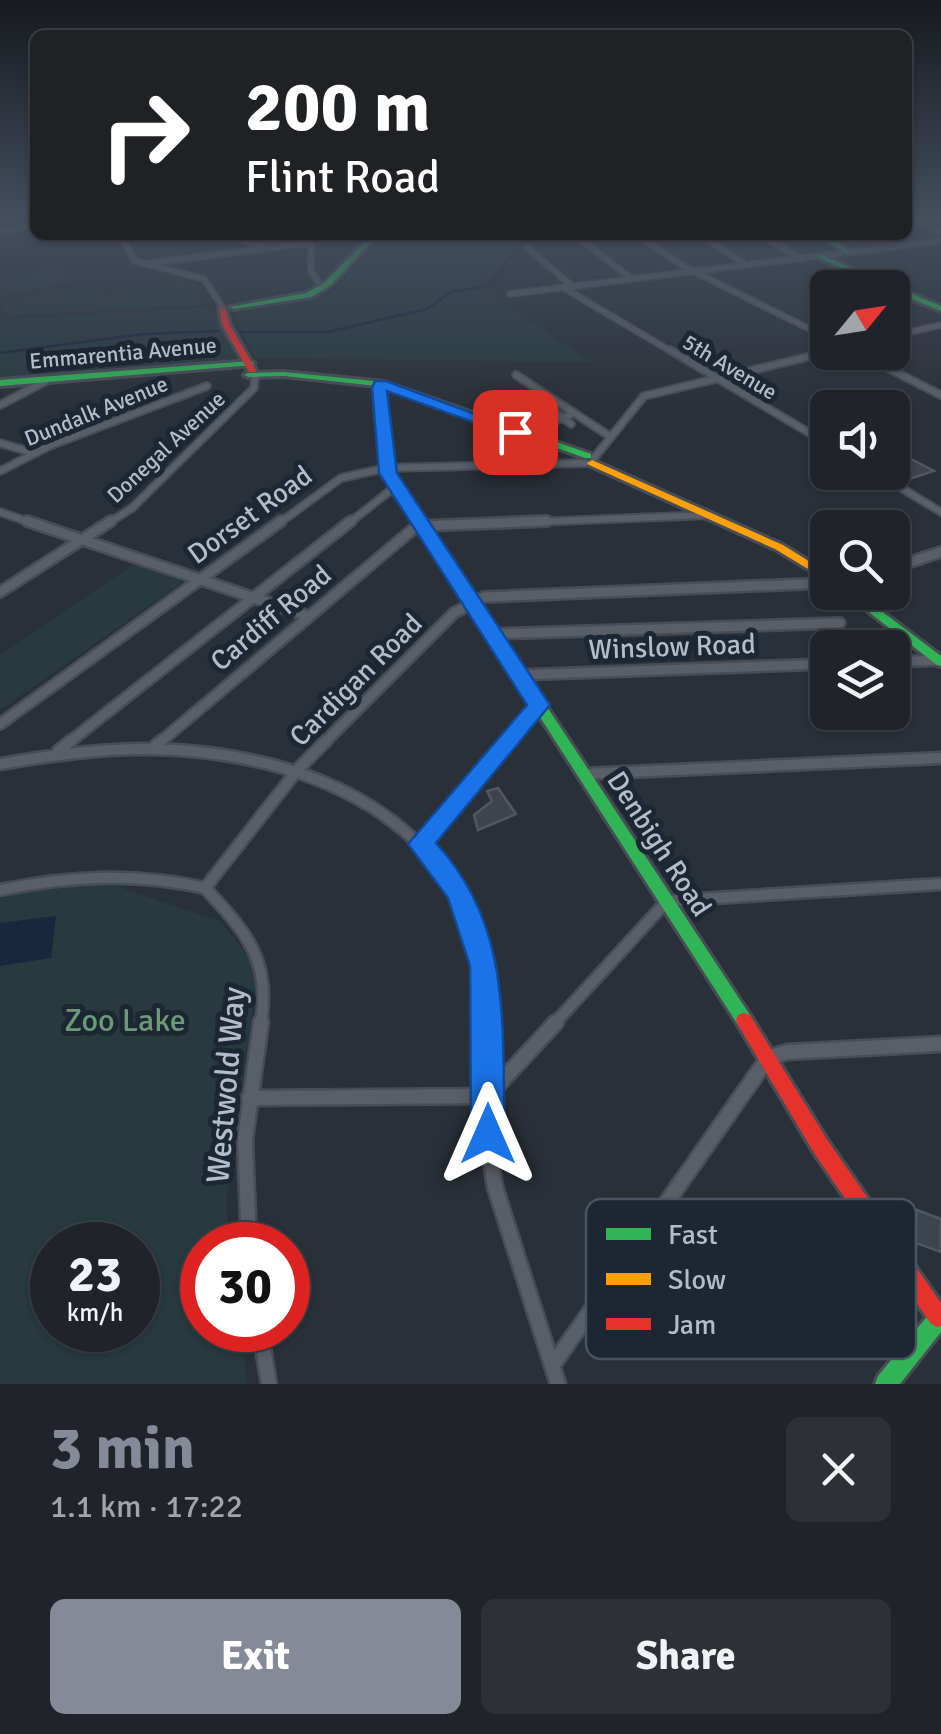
<!DOCTYPE html>
<meta charset="utf-8">
<style>
body{margin:0;font-family:Signika,sans-serif;background:#2d3036;color:#f1f3f6;height:100vh;display:flex;flex-direction:column;font-size:38px;white-space:nowrap}
*{box-sizing:border-box;margin:0}
p{font-size:32px;color:#a2a4a8}
.icon{flex:none;width:55px;height:55px;fill:none;stroke:currentColor;stroke-width:2;stroke-linecap:round;stroke-linejoin:round}
.map{position:relative;height:1384px;overflow:hidden}
.side{display:flex;flex-direction:column;background:#20242a;flex:1}
.side>*{flex:none}
.guide{position:absolute;left:30px;top:30px;width:882px;height:210px;border-radius:15px;box-shadow:0 2px 8px #0004,0 0 0 2px #3d4147;background:#202124;color:#fff;overflow:hidden}
.needle{width:65px;rotate:60deg}
.fabs{position:absolute;left:810px;top:270px;display:grid;gap:20px}
.fabs a{display:grid;place-items:center;width:100px;height:100px;border-radius:15px;background:#20242a;box-shadow:0 2px 8px #0004,0 0 0 2px #3d4147;font-size:50px}
.speed{position:absolute;left:30px;top:1222px;display:flex;gap:20px;font-size:50px;font-weight:700;text-align:center}
.speed>*{display:grid;place-content:center;width:130px;height:130px;border-radius:50%;background:#20242a;box-shadow:0 2px 8px #0004,0 0 0 2px #3d4147;line-height:1}
.speed small{font-size:25px;font-weight:400}
.speed .limit{border:15px solid #d22;background:#fff;color:#111}
.pin{position:absolute;display:grid;place-items:center;width:85px;height:85px;color:#fff;margin:-42px;border-radius:20px;box-shadow:0 5px 15px #0006}
.me{position:absolute;width:110px;margin:-55px;rotate:0deg;stroke-linejoin:round;filter:drop-shadow(0 0 8px #0008)}
.turn{display:flex;align-items:center;gap:35px;height:210px;padding:0 50px;font-size:45px}
.turn .icon{width:130px;height:130px;stroke-width:2.5}
.turn b{display:block;font-size:70px;line-height:85px}
.round{display:grid;place-items:center;flex:none;width:105px;height:105px;border-radius:15px;background:#2d3036}
.summary{display:flex;align-items:center;justify-content:space-between;height:170px;padding:0 50px}
h1{font-size:60px;font-weight:700;line-height:75px;color:#848b96}
.button{display:flex;gap:20px;margin-top:auto;padding:20px 50px}
.button a{flex:1;height:115px;border-radius:15px;background:#848b96;color:#fff;font-size:40px;font-weight:700;line-height:115px;text-align:center}
.button a+a{background:#2d3036;color:#f1f3f6}
.map>svg:first-child{display:block}
</style>
<div class="map">
<svg width="941" height="1384" viewBox="0 0 941 1384">
<rect width="100%" height="100%" fill="#2a3038"/>
<path fill="#273a3e" fill-rule="evenodd" d="M388,235H533L482,283L512,310L592,362L255,358L233,314L328,294Z
M61,267L76,281L0,296V277Z
M177,283L195,284L201,305L8,316L1,302L93,285L105,296Z
M212,307C220,326 231,338 236,357L231,361L0,380V320Z
M134,564L183,582L0,710V655Z
M110,884L220,921L258,969L226,1201L231,1245H202V1330H241L247,1384H0V898L35,889ZM52,1245H138V1330H52Z"/>
<path fill="#19273c" d="M56,916L51,958L0,966V923Z"/>
<g fill="none" stroke-linecap="round" stroke-linejoin="round">
<path stroke="#19273c" stroke-width="2.5" d="M240,332H328L427,309L451,292L489,286L512,254L547,235
M0,353L143,334L218,331"/>
</g>
<path fill="#3f444c" stroke="#52575f" stroke-width="2.5" d="M911,459L934,471L903,481L889,472H892V464Z
M498,788L516,814L478,830L474,815L492,801L487,791Z
M917,1210L941,1219V1252L913,1242Z"/>
<g fill="none" stroke-linecap="round" stroke-linejoin="round">
<g stroke="#484c55" stroke-width="8">
<path id="street-far4" d="M913,219L941,232
M0,234L35,223
M120,235L135,261L204,279L223,308
M234,235L264,248
M311,235V271L318,282
M575,235L632,279
M637,235L685,267L828,338
M699,235L747,265
M760,235L801,259
M886,235L903,244
M528,248L573,287
M142,264L309,243
M564,288L674,353
M510,294L941,241
M892,336L941,325
M824,353L828,352"/>
</g>
<g stroke="#484c55" stroke-width="10">
<path id="street-far3" d="M670,350L828,444
M856,352L941,395
M516,375L611,437
M536,399L571,424
M0,405L46,381
M532,431L574,413
M0,443L34,453
M594,458L644,396L828,352
M0,471L49,446L207,386
M875,472L941,512
M0,512L35,524
M107,524L132,508L254,388L255,377
M278,524L341,478L386,468L586,463
M348,524L396,486
M481,524L710,515"/>
</g>
<g stroke="#484c55" stroke-width="14">
<path id="street-far2" d="M27,521L308,616
M421,526L547,521
M892,568L941,552
M0,592L111,521
M493,634L840,623
M892,662L938,660
M518,675L828,664
M0,724L281,521
M68,743L351,521
M159,743L419,524
M324,743L454,613L484,597L828,583
M507,743L539,705"/>
</g>
<g stroke="#484c55" stroke-width="15">
<path id="street-far1" d="M154,747L162,740
M58,751L72,740
M0,764C48,756 96,749 145,749C318,750 488,828 489,1024
M583,774L941,758
M421,843L509,740
M205,888L299,768L327,740
M205,888C247,933 271,960 261,1024
M0,890C69,876 136,872 205,888
M554,1024L667,901L941,884"/>
</g>
<g stroke="#484c55" stroke-width="19">
<path id="street" d="M489,1022L487,1135L495,1187L558,1384
M249,1098L488,1096L556,1022
M249,1245L245,1139L261,1022
M260,1330L269,1384
M552,1366L768,1058L787,1052L941,1044"/>
</g>
<g stroke="#484c55" stroke-width="6">
<path id="fast" d="M371,235H378L331,285L311,297L234,309L230,307L306,293L324,283Z
M819,235H826L851,252L846,253Z
M817,255H821L941,306V311L892,291V288H886L817,257Z
M250,361L254,363L253,365L0,386V380Z
M284,372L384,382L591,454V458H585L385,388L383,406L393,473L750,1015L752,1020L750,1025L744,1027L738,1025L383,473L375,406L377,386L284,376L248,377L244,375L248,373Z
M843,592H856L941,656V666L937,665Z
M941,1305V1332L900,1384H875L878,1376L934,1308Z"/>
</g>
<g stroke="#484c55" stroke-width="6">
<path id="slow" d="M592,460L783,545L828,573V581L775,549L589,465L587,463Z"/>
</g>
<g stroke="#484c55" stroke-width="6">
<path id="jam" d="M219,308L226,310L230,325L256,370L255,372H249L222,325Z
M744,1013L750,1015L828,1141L941,1303V1326L938,1327L931,1324L814,1153L738,1025L736,1020L738,1015Z"/>
</g>
<use href="#street-far4" stroke="#5a5e66" stroke-width="5"/>
<use href="#street-far3" stroke="#5a5e66" stroke-width="6"/>
<use href="#street-far2" stroke="#5a5e66" stroke-width="9"/>
<use href="#street-far1" stroke="#5a5e66" stroke-width="10"/>
<use href="#street" stroke="#5a5e66" stroke-width="14"/>
<use href="#fast" fill="#30b455" fill-rule="evenodd"/>
<use href="#slow" fill="#ff9f0a" fill-rule="evenodd"/>
<use href="#jam" fill="#e5322d" fill-rule="evenodd"/>
</g>
<linearGradient id="sky" x2="0" y2="1"><stop stop-color="#171a1f"/><stop offset="0.53" stop-color="#444e5e"/><stop offset="1" stop-color="#444e5e" stop-opacity="0"/></linearGradient>
<rect width="941" height="412" fill="url(#sky)"/>
<path fill="#1a73e8" stroke="#114b97" stroke-width="2.5" d="M375,381H386L523,432L509,435L387,391L397,473L550,705L436,843C514,928 501,1028 505,1134L500,1145L488,1150L476,1145L471,1134L470,966L448,898L408,844L527,705L379,473L372,388Z"/>
<g text-anchor="middle" dominant-baseline="central" stroke-width="10" stroke-linejoin="round" paint-order="stroke">
<g font-size="22" fill="#b4bcc9" stroke="#1d2633">
<text transform="translate(123 353) rotate(-5)">Emmarentia Avenue</text>
<text transform="translate(730 367) rotate(31)">5th Avenue</text>
<text transform="translate(96 411) rotate(-22)">Dundalk Avenue</text>
<text transform="translate(166 447) rotate(-43)">Donegal Avenue</text>
</g>
<g font-size="28" fill="#b4bcc9" stroke="#1d2633">
<text transform="translate(250 515) rotate(-36)">Dorset Road</text>
<text transform="translate(271 618) rotate(-40)">Cardiff Road</text>
<text transform="translate(672 647) rotate(-2)">Winslow Road</text>
<text transform="translate(356 680) rotate(-45)">Cardigan Road</text>
<text transform="translate(659 844) rotate(57)">Denbigh Road</text>
</g>
<g font-size="32" fill="#6b9a76" stroke="#1d2633">
<text x="125" y="1020">Zoo Lake</text>
</g>
<g font-size="32" fill="#b4bcc9" stroke="#1d2633">
<text transform="translate(226 1085) rotate(-85)">Westwold Way</text>
</g>
</g>
<rect x="586" y="1199" width="330" height="160" rx="15" fill="#1d2633" stroke="#4a5360" stroke-width="2.5"/>
<rect x="606" y="1228" width="45" height="12" fill="#30b455"/>
<rect x="606" y="1273" width="45" height="12" fill="#ff9f0a"/>
<rect x="606" y="1318" width="45" height="12" fill="#e5322d"/>
<g font-size="28" fill="#b4bcc9">
<text x="668" y="1244">Fast</text>
<text x="668" y="1289">Slow</text>
<text x="668" y="1334">Jam</text>
</g>
</svg>
<div class="fabs">
<a><svg class="needle" viewBox="-14 -14 28 28"><path d="M0-13l5 13h-10z" fill="#e53935"/><path d="M0 13l5-13h-10z" fill="#a2a4a8"/></svg></a>
<a><svg class="icon" aria-label="sound" viewBox="0 0 24 24"><path d="M4 9h4l5-4v14l-5-4H4zM17 9q2 3 0 6"/></svg></a>
<a><svg class="icon" aria-label="search" viewBox="0 0 24 24"><circle cx="10" cy="10" r="6"/><path d="M15 15l6 6"/></svg></a>
<a><svg class="icon" aria-label="layers" viewBox="0 0 24 24"><path d="M12 4l9 5-9 5-9-5zM3 14l9 5 9-5"/></svg></a>
</div>
<div class="speed"><div>23<small>km/h</small></div><div class="limit">30</div></div>
<div class="pin" style="left:515px;top:432px;background:#d93025"><svg class="icon" aria-label="arrive" viewBox="0 0 24 24"><path d="M6 21V4h12l-3 4 3 4H6"/></svg></div>
<svg class="me" style="left:488px;top:1134px" viewBox="-20 -20 40 40"><path d="M0-17L14 15 0 8-14 15z" fill="#1a73e8" stroke="#fff" stroke-width="4"/></svg>
<div class="guide">
<div class="turn"><svg class="icon" aria-label="right" viewBox="0 0 24 24"><path d="M7 20v-9h11M14 6l5 5-5 5"/></svg><div><b>200 m</b>Flint Road</div></div>
</div>
</div>
<section class="side">
<div class="summary"><div><h1>3 min</h1><p>1.1 km · 17:22</p></div><a class="round"><svg class="icon" aria-label="close" viewBox="0 0 24 24"><path d="M6 6l12 12M18 6L6 18"/></svg></a></div>
<div class="button"><a>Exit</a><a>Share</a></div>
</section>
